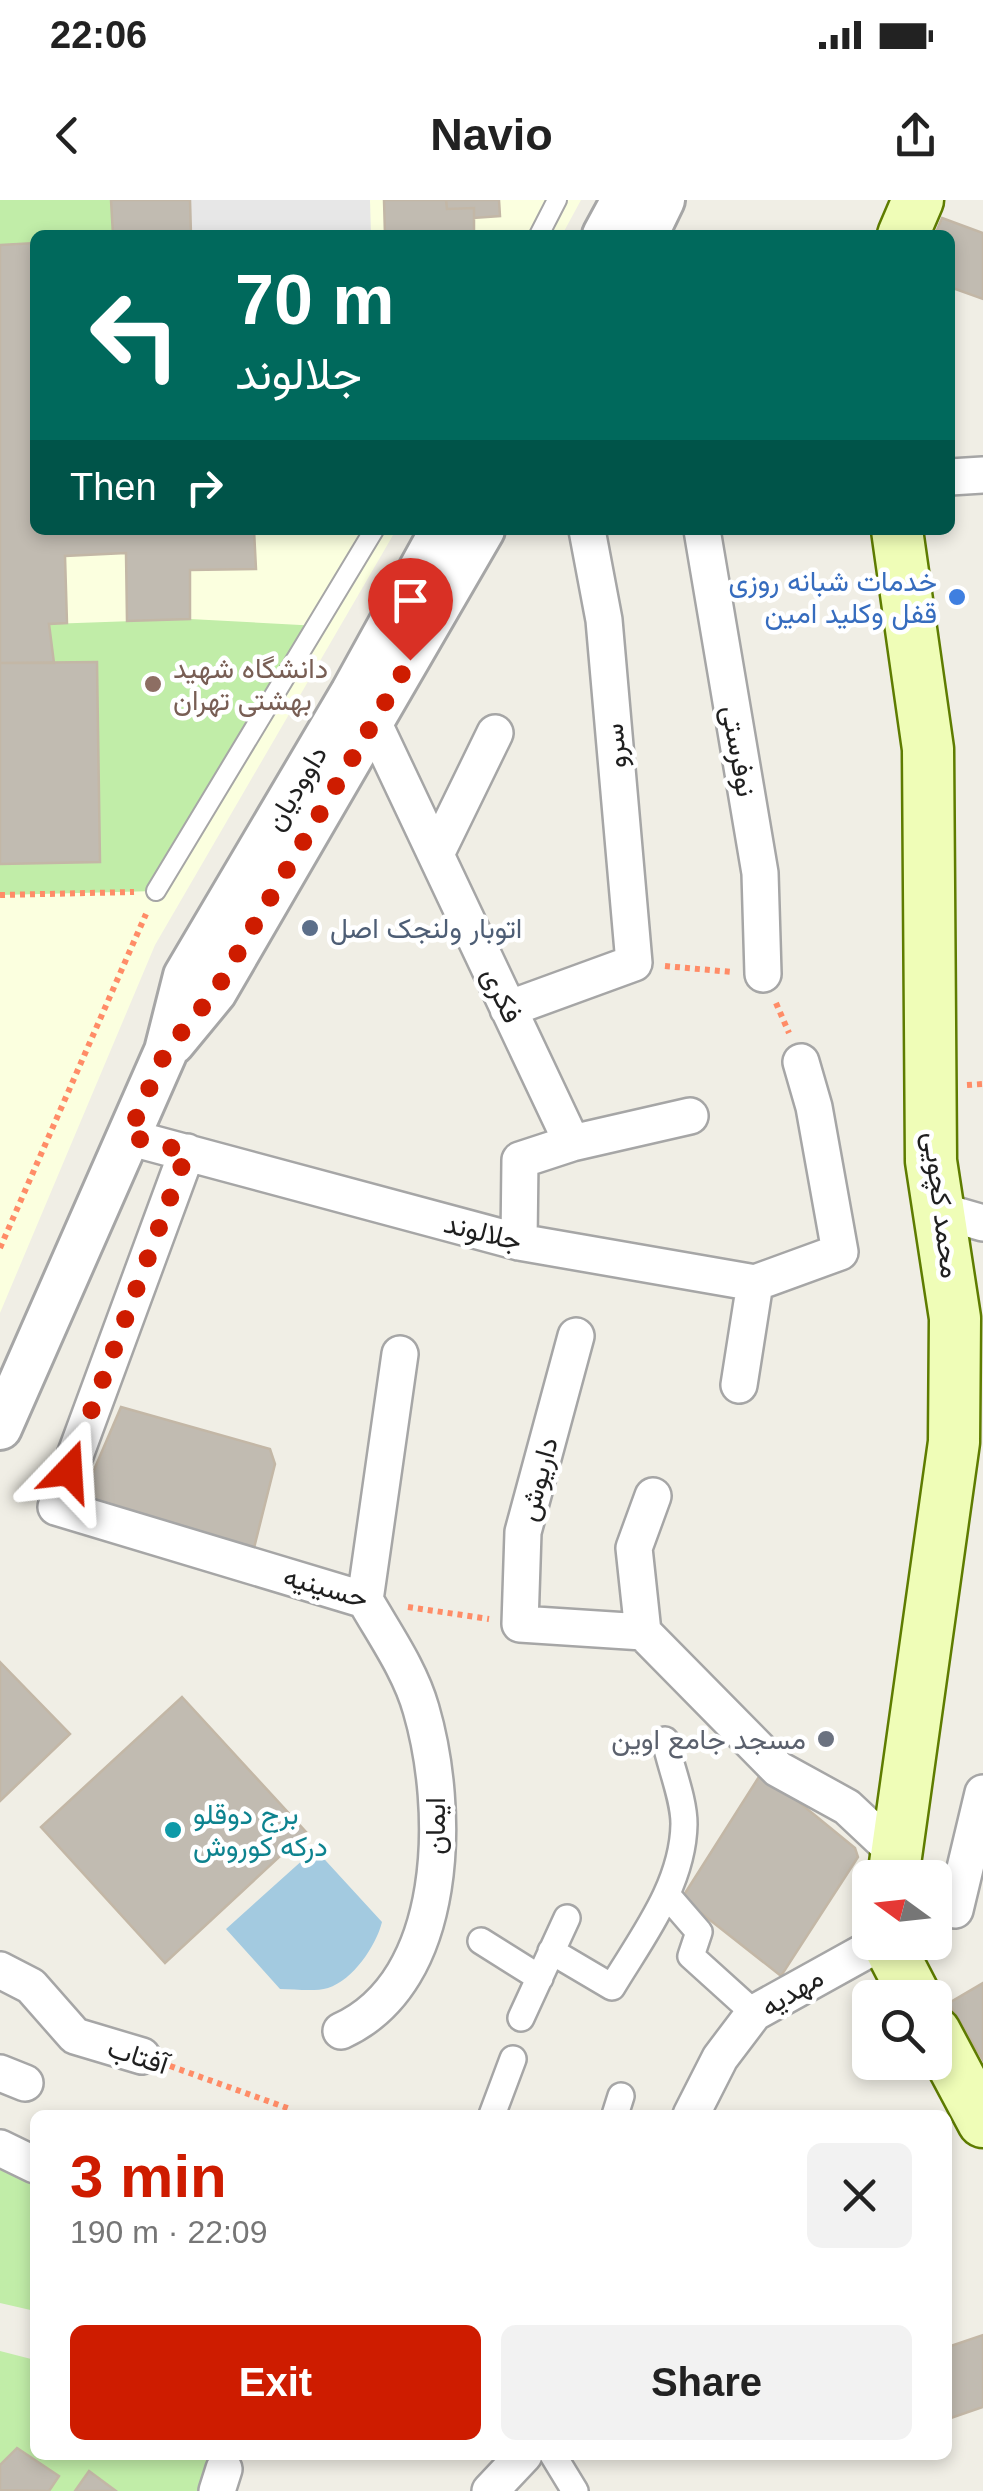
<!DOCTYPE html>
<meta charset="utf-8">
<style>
body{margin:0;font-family:Arial,Vazirmatn,sans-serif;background:#f2f2f2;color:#222;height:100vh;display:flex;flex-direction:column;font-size:38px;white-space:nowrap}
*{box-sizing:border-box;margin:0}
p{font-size:32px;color:#767676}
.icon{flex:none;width:55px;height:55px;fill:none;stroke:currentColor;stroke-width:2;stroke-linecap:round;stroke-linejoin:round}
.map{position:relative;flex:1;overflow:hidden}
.panel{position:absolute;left:30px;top:1910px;width:922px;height:350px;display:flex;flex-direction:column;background:#fff;border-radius:15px;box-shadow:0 5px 15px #0003}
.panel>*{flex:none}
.top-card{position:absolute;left:30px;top:30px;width:925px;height:305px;border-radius:15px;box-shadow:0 5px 15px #0003;background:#00695c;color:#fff;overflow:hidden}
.needle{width:65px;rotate:285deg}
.fabs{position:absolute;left:852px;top:1660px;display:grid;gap:20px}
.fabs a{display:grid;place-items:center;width:100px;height:100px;border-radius:15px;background:#fff;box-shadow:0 5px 15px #0003;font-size:50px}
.pin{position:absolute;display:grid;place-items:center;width:85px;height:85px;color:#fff;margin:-102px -42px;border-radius:50% 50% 50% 0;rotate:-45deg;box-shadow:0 0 10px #0007}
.pin .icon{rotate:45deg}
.me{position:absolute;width:110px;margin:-55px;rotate:20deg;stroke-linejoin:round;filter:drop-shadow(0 0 8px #0008)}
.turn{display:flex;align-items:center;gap:35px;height:210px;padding:0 40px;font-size:45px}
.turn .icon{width:130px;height:130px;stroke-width:2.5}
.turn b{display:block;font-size:70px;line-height:85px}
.then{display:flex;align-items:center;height:95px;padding:0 40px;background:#0003;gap:20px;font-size:38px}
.round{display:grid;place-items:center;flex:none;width:105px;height:105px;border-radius:15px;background:#f2f2f2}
.summary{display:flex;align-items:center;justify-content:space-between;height:170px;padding:0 40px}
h1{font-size:60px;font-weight:800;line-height:75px;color:#ce1c00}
.action{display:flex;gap:20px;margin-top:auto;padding:20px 40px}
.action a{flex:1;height:115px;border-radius:15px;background:#ce1c00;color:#fff;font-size:40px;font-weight:800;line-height:115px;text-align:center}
.action a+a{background:#f2f2f2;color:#222}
.status{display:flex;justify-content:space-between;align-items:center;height:70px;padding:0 50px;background:#fff;direction:ltr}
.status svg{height:28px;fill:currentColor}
header{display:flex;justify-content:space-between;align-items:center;height:130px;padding:0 40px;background:#fff;font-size:45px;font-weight:800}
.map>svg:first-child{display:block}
</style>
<div class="status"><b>22:06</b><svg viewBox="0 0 49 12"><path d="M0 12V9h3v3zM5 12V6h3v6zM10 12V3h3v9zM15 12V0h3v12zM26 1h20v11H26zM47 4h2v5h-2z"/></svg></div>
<header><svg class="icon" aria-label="back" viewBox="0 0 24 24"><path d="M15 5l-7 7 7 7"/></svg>Navio<svg class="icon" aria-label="share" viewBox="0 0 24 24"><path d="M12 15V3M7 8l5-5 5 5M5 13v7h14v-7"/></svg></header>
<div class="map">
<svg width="983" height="2291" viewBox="0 0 983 2291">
<rect width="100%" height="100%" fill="#f0eee5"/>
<path fill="#fbffdf" d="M0,0H581L562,35H35V330H396L155,745L0,1113Z"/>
<path fill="#c1eda8" d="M0,0H111L113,35H35V50L0,52Z
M190,419L319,426L156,691L0,695V463L54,462L49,424Z
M0,1963L35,1977V2111L0,2103Z
M0,2151L35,2160V2255H217L206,2291H0Z"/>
<path fill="#e7e7e7" d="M191,0H370L371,35H191Z"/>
<path fill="#a3cae0" d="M315,1649L382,1722C376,1746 353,1780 328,1788C314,1792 295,1789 280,1789L226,1729Z"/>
<path fill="#c1bbb1" stroke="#c3b7a6" stroke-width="2.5" d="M111,0H190L191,35H113Z
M384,0H446L447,9L474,8V35H385Z
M446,0H499L500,16L474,18V8L447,9Z
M942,18L983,33V99L950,87V35H935Z
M35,43V330H254L256,369L190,370V419L127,421L126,353L65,356L67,423L49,424L54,463H0V45Z
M97,462L100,662L0,664V463Z
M121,1207L270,1249L275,1264L253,1352L94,1306L85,1291Z
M0,1462L70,1534L0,1601Z
M182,1497L306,1632L165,1763L41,1627Z
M762,1572L855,1648L858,1657L781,1776L682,1698Z
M983,1783V1860L949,1803Z
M983,2135V2207L948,2219V2147Z
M17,2248L59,2276L49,2291L0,2290V2265Z
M89,2271L116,2291H75Z"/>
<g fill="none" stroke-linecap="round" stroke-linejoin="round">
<g stroke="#a6a6a6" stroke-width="22">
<path id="service" d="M539,35L557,0
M156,691L374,330"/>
</g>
<g stroke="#a6a6a6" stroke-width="30">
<path id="pedestrian" d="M667,1695L699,1732L691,1756L754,1813
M481,1741L540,1778
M551,1751L612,1787C642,1737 683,1685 684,1624C684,1598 670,1566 665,1540
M521,1818L567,1718
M492,1915L513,1859
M615,1915L621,1896
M553,2255L575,2291"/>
</g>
<g stroke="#a6a6a6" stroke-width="40">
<path id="minor" d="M950,277L983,275
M702,330L760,673L763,774
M374,524L572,943
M436,654L495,533
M508,809L634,763L604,420L587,330
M128,937L519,1042L755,1083L840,1052L814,907L801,862
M187,952L56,1307L365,1400
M938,1010L983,1023
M519,1042L520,960L572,943L690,916
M576,1136L523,1332L520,1424L643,1432L778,1569L847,1607L896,1653
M739,1185L755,1083
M365,1400L400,1154
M643,1432L634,1348L653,1296
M955,1710L983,1593
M0,1770L31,1786L75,1836L142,1856
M341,1831C451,1781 450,1608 421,1509C410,1470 385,1435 365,1400
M0,1873L25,1883
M691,1915L720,1858L754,1813L882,1742
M0,1948L35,1965
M217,2291L224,2269
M490,2291L524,2255"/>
</g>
<g stroke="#a6a6a6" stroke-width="48">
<path id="tertiary" d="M604,35L623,0
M646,35L663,0
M173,843L215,792L483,330
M0,1228L166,851L185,776L352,493L442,330"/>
</g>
<g stroke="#5e7c00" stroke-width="55">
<path id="secondary" d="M903,35L918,0
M893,1678L954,1242L955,1118L931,961L928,549L897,330
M887,1742L916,1798
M935,1832L983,1922"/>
</g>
<path stroke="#ff8c67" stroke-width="6" stroke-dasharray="5 5" stroke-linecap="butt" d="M0,695L134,692
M665,766L732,772
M776,803L789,833
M967,885L983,884
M0,1048L146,714
M408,1407L489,1419
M170,1866L290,1909L291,1915"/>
<use href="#service" stroke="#fff" stroke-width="18"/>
<use href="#pedestrian" stroke="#fff" stroke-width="25"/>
<use href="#minor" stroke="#fff" stroke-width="35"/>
<use href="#tertiary" stroke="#fff" stroke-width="42"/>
<use href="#secondary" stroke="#effdb7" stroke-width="50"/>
</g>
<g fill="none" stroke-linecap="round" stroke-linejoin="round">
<path stroke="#ce1c00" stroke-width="18" stroke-dasharray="0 32.4" d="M69,1271L187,952L128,936L166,851L215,792L410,460"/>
</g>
<circle fill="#3f7fe0" stroke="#fff" stroke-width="4" cx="957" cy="397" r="10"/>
<circle fill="#8d6e63" stroke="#fff" stroke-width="4" cx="153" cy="484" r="10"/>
<circle fill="#5c6f8a" stroke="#fff" stroke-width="4" cx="310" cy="728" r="10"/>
<circle fill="#6b7280" stroke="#fff" stroke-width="4" cx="826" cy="1539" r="10"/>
<circle fill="#0f9aa8" stroke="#fff" stroke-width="4" cx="173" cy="1630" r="10"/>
<g text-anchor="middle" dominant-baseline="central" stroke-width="9" stroke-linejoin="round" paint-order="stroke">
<g font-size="28" fill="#366cbe" stroke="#fff" text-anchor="end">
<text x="937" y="381">خدمات شبانه روزی<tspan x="937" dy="32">قفل وکلید امین</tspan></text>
</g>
<g font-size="28" fill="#785e54" stroke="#fff" text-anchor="start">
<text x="173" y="468">دانشگاه شهید<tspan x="173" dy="32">بهشتی تهران</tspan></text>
</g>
<g font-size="28" fill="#1f1f1f" stroke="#fff">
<text transform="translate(615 546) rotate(-95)">سرو</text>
<text transform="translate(739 551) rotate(80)">نوفرستی</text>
<text transform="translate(296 588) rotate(-59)">داوودیان</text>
<text transform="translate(502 795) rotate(65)">فکری</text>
<text transform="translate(942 1005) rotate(83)">محمد کچویی</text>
<text transform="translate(483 1032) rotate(14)">جلالوند</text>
<text transform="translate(538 1279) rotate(-75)">داریوش</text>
<text transform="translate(326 1387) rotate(16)">حسینیه</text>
<text transform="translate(435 1626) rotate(-90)">ایمان</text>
<text transform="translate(792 1792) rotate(-31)">مهدیه</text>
<text transform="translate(138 1856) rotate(18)">آفتاب</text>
</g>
<g font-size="28" fill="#4e5e75" stroke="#fff" text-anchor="start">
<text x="330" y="728">اتوبار ولنجک اصل</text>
</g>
<g font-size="28" fill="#5b616d" stroke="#fff" text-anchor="end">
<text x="806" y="1539">مسجد جامع اوین</text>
</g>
<g font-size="28" fill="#0d838f" stroke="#fff" text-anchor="start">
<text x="193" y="1614">برج دوقلو<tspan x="193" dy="32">درکه کوروش</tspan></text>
</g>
</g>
</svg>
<div class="fabs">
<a><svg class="needle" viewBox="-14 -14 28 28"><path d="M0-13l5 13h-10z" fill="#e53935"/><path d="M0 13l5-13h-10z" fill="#767676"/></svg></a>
<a><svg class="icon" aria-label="search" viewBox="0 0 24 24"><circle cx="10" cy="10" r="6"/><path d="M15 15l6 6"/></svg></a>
</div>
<div class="pin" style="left:410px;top:460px;background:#d93025"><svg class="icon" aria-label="arrive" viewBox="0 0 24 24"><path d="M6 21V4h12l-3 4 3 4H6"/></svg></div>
<svg class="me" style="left:69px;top:1271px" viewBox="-20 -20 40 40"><path d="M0-17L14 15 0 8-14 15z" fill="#ce1c00" stroke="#fff" stroke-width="4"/></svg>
<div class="top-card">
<div class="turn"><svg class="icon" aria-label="left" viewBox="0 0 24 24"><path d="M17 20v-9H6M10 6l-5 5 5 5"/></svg><div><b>70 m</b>جلالوند</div></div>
<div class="then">Then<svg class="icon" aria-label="right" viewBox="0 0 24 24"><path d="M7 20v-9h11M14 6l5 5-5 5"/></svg></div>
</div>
<section class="panel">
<div class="summary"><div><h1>3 min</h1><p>190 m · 22:09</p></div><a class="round"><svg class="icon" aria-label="close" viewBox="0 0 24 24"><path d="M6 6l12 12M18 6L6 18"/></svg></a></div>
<div class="action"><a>Exit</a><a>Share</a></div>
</section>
</div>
